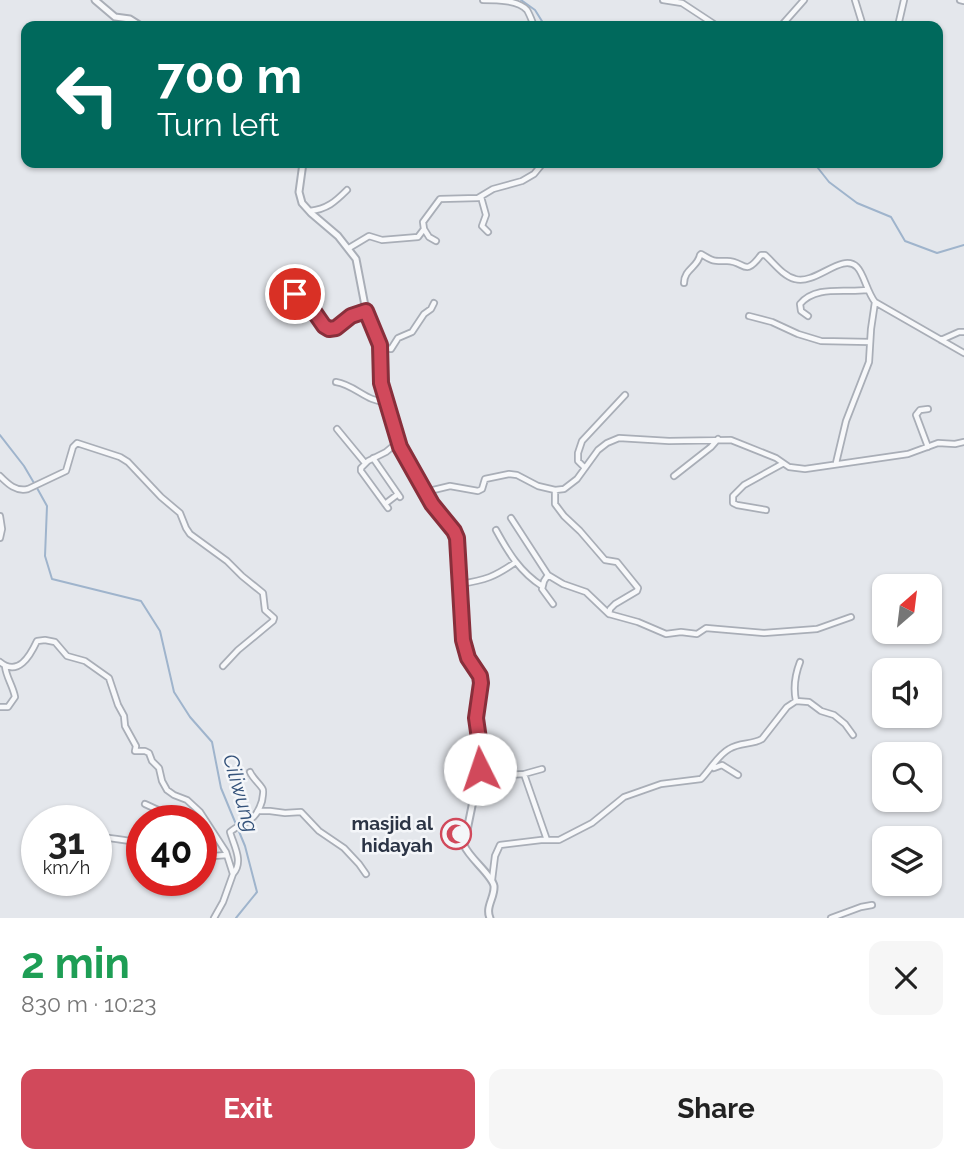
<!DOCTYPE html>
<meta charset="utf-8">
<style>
body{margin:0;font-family:Raleway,sans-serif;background:#f6f6f6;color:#222;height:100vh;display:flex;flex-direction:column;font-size:26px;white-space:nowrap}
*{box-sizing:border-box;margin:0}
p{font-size:23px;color:#767676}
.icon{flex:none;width:38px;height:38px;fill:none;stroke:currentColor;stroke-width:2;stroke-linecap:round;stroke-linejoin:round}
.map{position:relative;height:918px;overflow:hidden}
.details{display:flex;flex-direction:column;background:#fff;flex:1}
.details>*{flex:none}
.guide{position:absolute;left:21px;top:21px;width:922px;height:147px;border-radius:14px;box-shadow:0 2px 5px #0004;background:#00695c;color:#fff;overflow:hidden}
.needle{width:46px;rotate:28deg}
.tools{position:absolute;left:872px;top:574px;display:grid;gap:14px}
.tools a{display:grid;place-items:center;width:70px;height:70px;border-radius:14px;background:#fff;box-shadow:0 2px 5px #0004;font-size:35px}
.speed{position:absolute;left:21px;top:805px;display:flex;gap:14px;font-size:35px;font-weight:700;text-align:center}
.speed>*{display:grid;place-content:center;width:91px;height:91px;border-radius:50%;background:#fff;box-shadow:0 2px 5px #0004;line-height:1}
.speed small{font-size:18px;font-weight:400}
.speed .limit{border:10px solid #d22;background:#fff;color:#111}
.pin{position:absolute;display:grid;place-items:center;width:60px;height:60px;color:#fff;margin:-30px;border:4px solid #fff;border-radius:50%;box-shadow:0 2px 7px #0007}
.me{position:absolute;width:77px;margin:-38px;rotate:356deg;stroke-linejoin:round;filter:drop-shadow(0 0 5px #0008)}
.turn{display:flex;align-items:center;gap:24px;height:147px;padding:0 21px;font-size:32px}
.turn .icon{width:91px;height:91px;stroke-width:2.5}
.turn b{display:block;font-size:49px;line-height:60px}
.round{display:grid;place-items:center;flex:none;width:74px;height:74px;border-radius:14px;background:#f6f6f6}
.headline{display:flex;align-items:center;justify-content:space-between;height:119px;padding:0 21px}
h1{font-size:42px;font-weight:700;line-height:52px;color:#1e9e55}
.primary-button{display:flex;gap:14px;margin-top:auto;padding:14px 21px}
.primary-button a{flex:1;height:80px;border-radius:14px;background:#d1495b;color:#fff;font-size:28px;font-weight:700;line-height:80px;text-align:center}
.primary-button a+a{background:#f6f6f6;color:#222}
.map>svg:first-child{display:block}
</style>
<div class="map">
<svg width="964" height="918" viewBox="0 0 964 918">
<rect width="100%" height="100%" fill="#e4e7ec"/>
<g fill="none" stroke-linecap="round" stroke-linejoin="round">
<path stroke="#9fb4cc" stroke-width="2" d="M521,0L535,10L545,26
M814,163L829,182L857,203L891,217L905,241L937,253L964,245
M0,435L24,466L34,483
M37,488L47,506L45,556L52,579L141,601L160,631L174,692L190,717L212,742L221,788L245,846L257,892L236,918"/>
<g stroke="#a9aeb7" stroke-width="8">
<path id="minor" d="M483,0C497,0 518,0 527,10C530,15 532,21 534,26
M663,0L682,3L717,26
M855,0L863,26
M960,0L964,1
M781,26L804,0
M898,26L904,0
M481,197L486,215L482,226L488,232
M310,211C327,209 335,202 347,190
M424,229L429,237L436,241
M349,248L369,236L382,240L418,237L424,229L423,222L440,199L478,198L493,189L522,181L534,174L543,163
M684,283C684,269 698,267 700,255L701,254C715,262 712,261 727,261C745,261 744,278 761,255H765C774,263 783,276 795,279C816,285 842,252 857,267C864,274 867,292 875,302L964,353
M291,291L315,313L324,326L329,329L336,328L351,316L366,311
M749,316L772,322L798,334L821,341L870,342
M808,316L801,311L800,304C816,285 844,293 867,290
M941,340L959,332H964
M381,348L391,349L398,338L412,332L424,314L431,309L434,303
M336,382C355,385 367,402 386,402
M928,409L920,410L916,415L928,447
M337,429L365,463
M373,458L400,497
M836,463L846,421L869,362L871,329L875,302
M585,468L578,461V453L582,441L625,395
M0,476C8,484 16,492 28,489L66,471L73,447L77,443L120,457L128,462L161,497L180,513L186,528L190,534L227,561L242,576L263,593L265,610L274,618L273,621L238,650L223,666
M674,476L711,447L718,439
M555,490V504L564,516L580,531L605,560L617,562L638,588L637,591L615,604L610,609L609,614L638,622L666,634L681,632L697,634L706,628L764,633L817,629L851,617
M425,492L450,486L478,491L482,489L485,479L509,474L517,475L538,486L555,490L564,489L577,479L598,450L607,443L619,438L669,441L731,440L776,458L789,467L805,469L908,454L938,443L955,444L964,442
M385,504L398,494
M388,508L361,471V468L368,461L386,452L398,442
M766,510L737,505L733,503V496L744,485L782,464
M0,516L2,529L0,538
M511,518L548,575L563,584L586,592L609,614
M496,530C508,552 520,572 542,586
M548,575L544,581L542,589L553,604
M460,584C486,580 494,577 516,562
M0,662C18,677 30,656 37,641L45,640L55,642L67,656L85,661L109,678L118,705L124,716L125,726L136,746L135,751H145L149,753L152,761L159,768L162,781L167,790L174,795L187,800L200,812L226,852L233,874L223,902L214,918
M796,701L809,702L821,711L834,715L845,724L853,735
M0,707H8L15,697C13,686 6,677 5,666
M481,765L506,775L524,774L542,769
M714,768L722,765L738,775
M524,774L547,840
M145,804L171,816L192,821
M258,811H270L285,813L301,812L319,831L344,848L359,864L366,874
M96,837C110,836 131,844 142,840
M201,865L213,856L227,855
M233,874C244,862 234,846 230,832C244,820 255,824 262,801C262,800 264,791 263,790C263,787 253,779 250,772
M166,880L169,884L179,883L185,880
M492,880L495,856L500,845L541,840H559L592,823L624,797L661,784L701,779C710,770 718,755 729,749C740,742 752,745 762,739L787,707L796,701C793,687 795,675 800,662
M831,918L861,907L872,905"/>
</g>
<g stroke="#a9aeb7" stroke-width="9">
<path id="tertiary" d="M95,0L115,17L130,19L141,26
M303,163L299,192L302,203L311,213L338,236L356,259L366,311L380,345L381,383L400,447L432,504L454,531L457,538L463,640L468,658L479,676L481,683L476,720L481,762L464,845C469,858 492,875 494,886C495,897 485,907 490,918"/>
</g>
<use href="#minor" stroke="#f7f8fa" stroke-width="4.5"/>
<use href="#tertiary" stroke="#f7f8fa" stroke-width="5"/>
</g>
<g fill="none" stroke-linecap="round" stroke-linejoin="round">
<g stroke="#882f3b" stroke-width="18">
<path id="route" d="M295,294L315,313L324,326L329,329L336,328L351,316L366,311L380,345L381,383L400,447L432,504L454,531L457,538L463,640L468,658L480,676L481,683L476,718L481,753L480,769"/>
</g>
<use href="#route" stroke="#d1495b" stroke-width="12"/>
</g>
<defs>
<g id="mosque-ring" transform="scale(1.575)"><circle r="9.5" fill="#f4f6f9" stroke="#d1495b" stroke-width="1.5"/><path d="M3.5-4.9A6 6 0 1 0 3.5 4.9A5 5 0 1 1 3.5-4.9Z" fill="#d1495b"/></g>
</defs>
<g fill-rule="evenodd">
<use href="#mosque-ring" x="456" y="834"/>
</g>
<g text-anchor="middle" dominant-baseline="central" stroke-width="5" stroke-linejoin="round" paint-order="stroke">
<g font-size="19" font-weight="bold" fill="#2b3445" stroke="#f4f6f9" text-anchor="end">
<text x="433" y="823">masjid al<tspan x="433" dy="22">hidayah</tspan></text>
</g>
<g font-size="21" font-style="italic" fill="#34527a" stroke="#f4f6f9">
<text transform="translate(241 793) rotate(74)">Ciliwung</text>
</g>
</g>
</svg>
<div class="tools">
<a><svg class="needle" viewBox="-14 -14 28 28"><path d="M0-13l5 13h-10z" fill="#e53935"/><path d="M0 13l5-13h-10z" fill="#767676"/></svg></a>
<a><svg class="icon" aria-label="sound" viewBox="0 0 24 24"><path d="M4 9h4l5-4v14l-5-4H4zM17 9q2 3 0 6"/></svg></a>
<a><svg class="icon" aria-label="search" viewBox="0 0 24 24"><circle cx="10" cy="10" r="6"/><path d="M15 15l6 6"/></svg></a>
<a><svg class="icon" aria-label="layers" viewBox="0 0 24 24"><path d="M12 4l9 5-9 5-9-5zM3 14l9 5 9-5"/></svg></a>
</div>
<div class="speed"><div>31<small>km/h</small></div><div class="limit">40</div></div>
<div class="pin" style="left:295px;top:294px;background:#d93025"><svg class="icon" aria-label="arrive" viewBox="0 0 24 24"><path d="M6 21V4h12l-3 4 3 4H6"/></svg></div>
<svg class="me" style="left:480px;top:769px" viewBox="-20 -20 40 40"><circle r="19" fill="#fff"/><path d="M0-13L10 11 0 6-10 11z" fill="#d1495b"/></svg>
<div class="guide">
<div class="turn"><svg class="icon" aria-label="left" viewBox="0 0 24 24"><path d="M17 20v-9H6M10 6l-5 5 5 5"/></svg><div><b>700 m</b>Turn left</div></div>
</div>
</div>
<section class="details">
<div class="headline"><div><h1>2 min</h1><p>830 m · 10:23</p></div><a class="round"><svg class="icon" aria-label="close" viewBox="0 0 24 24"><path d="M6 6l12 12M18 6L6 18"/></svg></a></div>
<div class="primary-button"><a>Exit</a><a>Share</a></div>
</section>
